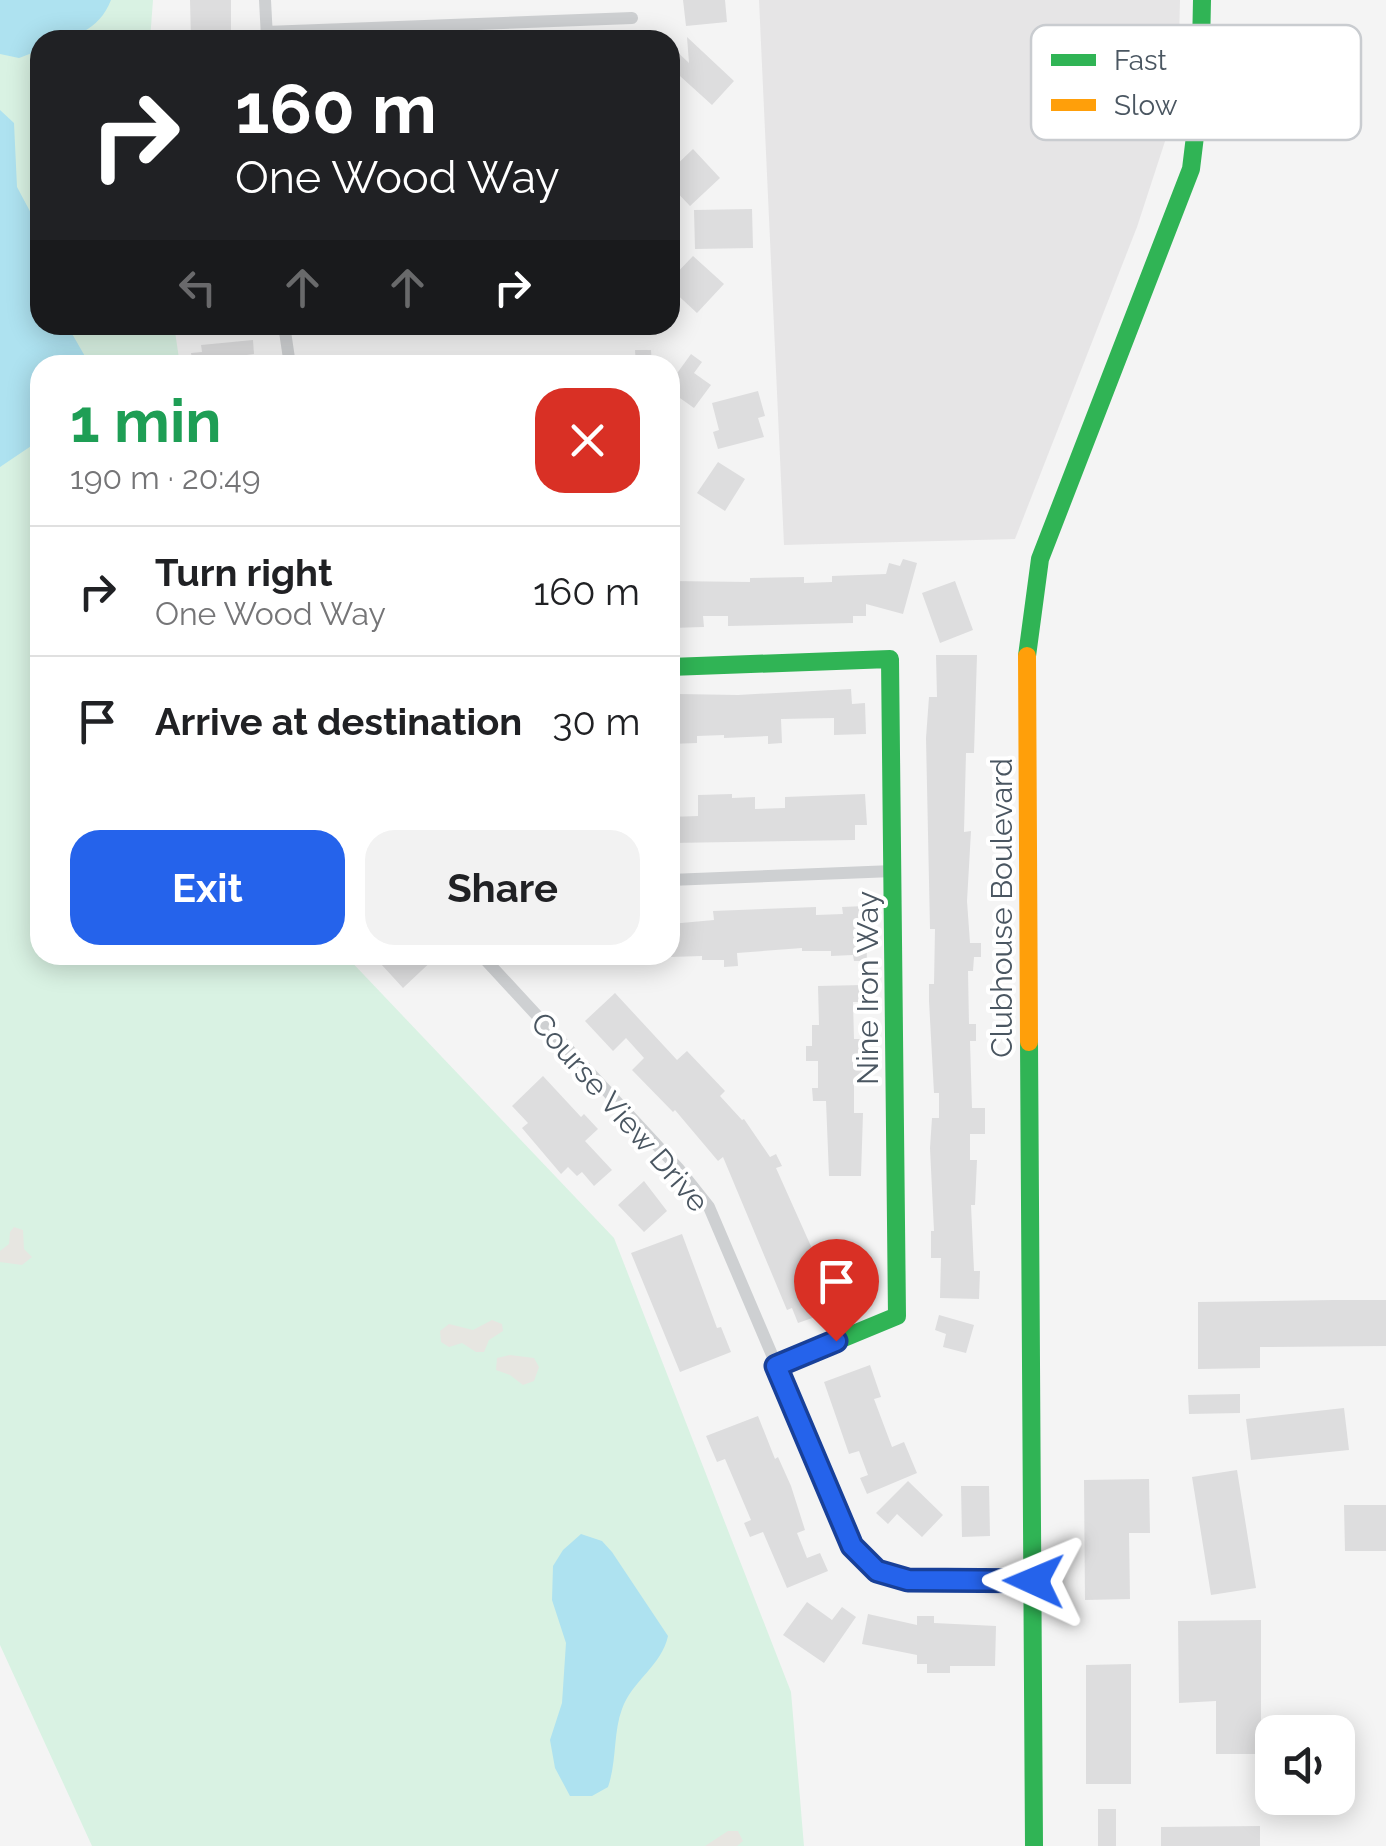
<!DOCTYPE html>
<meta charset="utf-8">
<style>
body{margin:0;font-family:Raleway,sans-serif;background:#f2f2f2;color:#202124;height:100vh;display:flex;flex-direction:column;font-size:38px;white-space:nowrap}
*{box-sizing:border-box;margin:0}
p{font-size:32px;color:#757577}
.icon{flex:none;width:55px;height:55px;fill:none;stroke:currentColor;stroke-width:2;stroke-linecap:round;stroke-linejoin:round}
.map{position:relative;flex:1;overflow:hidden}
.sheet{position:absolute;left:30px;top:355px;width:650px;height:610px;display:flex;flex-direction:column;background:#fff;border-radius:30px;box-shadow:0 5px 25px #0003}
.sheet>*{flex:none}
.banner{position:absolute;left:30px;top:30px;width:650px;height:305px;border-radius:30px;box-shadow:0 5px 25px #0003;background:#202124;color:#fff;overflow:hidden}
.tools{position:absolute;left:1255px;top:1715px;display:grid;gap:20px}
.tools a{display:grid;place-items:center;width:100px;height:100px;border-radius:20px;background:#fff;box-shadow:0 5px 25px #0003;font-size:50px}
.pin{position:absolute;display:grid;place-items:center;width:85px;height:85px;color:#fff;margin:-102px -42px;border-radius:50% 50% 50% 0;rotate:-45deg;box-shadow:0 0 10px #0007}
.pin .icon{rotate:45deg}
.me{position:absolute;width:110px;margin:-55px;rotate:271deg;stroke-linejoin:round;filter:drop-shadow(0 0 8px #0008)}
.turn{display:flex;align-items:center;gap:35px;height:210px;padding:0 40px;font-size:45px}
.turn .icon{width:130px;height:130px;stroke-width:2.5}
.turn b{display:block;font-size:70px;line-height:85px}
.lanes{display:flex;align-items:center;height:95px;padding:0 40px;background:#0003;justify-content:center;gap:50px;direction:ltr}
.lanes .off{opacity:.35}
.round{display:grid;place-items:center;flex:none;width:105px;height:105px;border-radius:30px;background:#f2f2f2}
.summary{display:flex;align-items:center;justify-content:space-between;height:170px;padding:0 40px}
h1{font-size:60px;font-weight:700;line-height:75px;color:#1e9e55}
.cta{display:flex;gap:20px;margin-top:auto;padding:20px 40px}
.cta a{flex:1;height:115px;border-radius:30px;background:#2563eb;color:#fff;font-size:40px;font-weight:700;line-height:115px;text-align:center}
.cta a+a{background:#f2f2f2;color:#202124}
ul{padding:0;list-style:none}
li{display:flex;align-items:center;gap:30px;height:130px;padding:0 40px;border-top:2px solid #e0e0e0}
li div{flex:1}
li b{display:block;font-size:38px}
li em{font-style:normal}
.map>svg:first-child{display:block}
</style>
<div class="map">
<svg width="1386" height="1846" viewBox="0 0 1386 1846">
<rect width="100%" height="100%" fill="#f4f4f4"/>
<path fill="#e6e5e6" d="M759,0H1180L1179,39L1170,126L1137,227L1015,539L784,545Z"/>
<path fill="#d9f2e3" d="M0,0H153L150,40H40V325H174L180,365H40V955H345L614,1238L791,1692L804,1846H92L0,1645Z"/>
<path fill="#e7e6e1" d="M14,1227L23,1230L24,1249L32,1257L22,1265L0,1262V1251L9,1244L10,1232Z
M492,1320L502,1324L503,1331L489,1340L484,1352H476L462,1343L449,1347L441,1342L440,1331L449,1324L473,1330Z
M510,1355L534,1358L539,1367L534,1381L523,1385L510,1375L496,1370L497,1358Z
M728,1831H738L743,1841L737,1846H705Z"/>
<path fill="#aee2f0" d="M0,0H111C99,31 72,40 40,40V50L19,58L0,54Z
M0,110L14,123L17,187L40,230V325H67L90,365H40V440L0,467Z
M581,1534L602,1541L612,1552L668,1636C662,1665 632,1681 622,1709C613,1733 617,1761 608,1787L592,1796H570L555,1768L550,1740L562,1703L566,1643L552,1600L553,1566L563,1550Z"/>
<path fill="#ddddde" d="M190,0H231V40H191Z
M683,0H725L727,22L686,26Z
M687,37L734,81L712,105L670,67V45L689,63Z
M693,149L720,178L690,206L670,185V171Z
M752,209L753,248L695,249L694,210Z
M693,256L724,284L697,313L670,288V280Z
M253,340L254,354L247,355L248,365H193L191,353L202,352L201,345Z
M635,350H651L652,365H636Z
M691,354L702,362L694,373L711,385L694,408L670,391V383Z
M758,391L765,416L758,418L764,437L718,449L713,432L719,430L712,403Z
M718,462L745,479L725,511L697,493Z
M903,559L917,563L903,614L866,604V616H853V623L728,626V616H703L704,627L670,628V581L750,582V578L804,577V583L832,582V576L886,574L889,563L900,566Z
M955,581L973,630L940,643L922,593Z
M936,655H977L974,753H966L964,832L971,831L967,901L970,943H981V957H974L973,971H968L969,1024H976V1041H970L972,1108H985V1134H970V1160H977L975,1205H971L974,1271H980L979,1299L940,1298L941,1258H931V1231H934L930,1148L932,1118H939V1093H934L929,1001V984H934L935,929H930L926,738L929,697H937Z
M851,689L852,704L865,703L866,734L834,735V718L781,719L782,743L768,744V736L724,738V735L697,736V743L670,744V703H679V694L738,695Z
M732,794V798L755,797V809L785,808V797L865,794L867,825H855V840L670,843V817L698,816V795Z
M865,906L867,961H854L853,955L831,956V951H802V948L737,953L738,966L724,967V960H702V956L670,957V924L714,920L713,911L816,907V915L843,914L842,907Z
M391,955H438L403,988L381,964Z
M863,985V1002H853L854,1039H860V1068H863L864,1085H854V1113H863L861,1176H829L826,1101H813L812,1088H818V1061H806V1046H812V1025H819L818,986Z
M615,993L677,1060L687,1051L725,1091L720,1096L742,1120L744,1119L770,1157L776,1154L782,1166L776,1168L814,1253L818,1252L827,1273L839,1269L849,1298L813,1311L815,1317L798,1323L792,1308L787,1310L723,1157L718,1161L675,1110L673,1112L632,1070L644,1058L626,1038L613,1051L585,1021Z
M543,1076L581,1117L584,1114L598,1129L585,1141L612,1170L594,1186L582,1172L577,1176L568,1167L561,1174L522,1128L528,1123L512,1106Z
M644,1181L667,1211L644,1232L618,1205Z
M682,1234L717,1328L721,1327L731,1352L680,1372L631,1253Z
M1333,1300H1386V1346L1260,1347V1368L1198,1369V1302Z
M939,1315L974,1325L966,1353L943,1347L946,1334L935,1330Z
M870,1365L881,1397L874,1399L892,1447L904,1442L917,1473L867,1494L860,1478L868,1475L859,1451L849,1454L824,1382Z
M1240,1394V1413L1189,1414L1188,1395Z
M1344,1408L1349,1450L1251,1460L1246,1419Z
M758,1416L775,1459L778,1457L791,1486L805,1530L797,1533L807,1558L820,1553L828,1571L787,1588L763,1532L750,1537L744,1523L751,1520L725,1459L717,1462L706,1436Z
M1237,1470L1256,1588L1211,1595L1192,1477Z
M1149,1479L1150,1533H1129L1130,1599L1085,1600L1084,1480Z
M908,1481L943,1515L922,1537L897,1514L888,1524L876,1513Z
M961,1486H989L990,1536L962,1537Z
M1344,1505H1386V1551H1345Z
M807,1602L832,1620L842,1607L856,1617L824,1663L783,1635Z
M868,1614L917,1625V1616H934V1623L996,1626L995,1666H950V1673H927V1664H917V1655L862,1644Z
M1261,1620V1754H1216V1701L1179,1703L1178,1621Z
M1131,1664V1784H1086V1665Z
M1098,1809H1116V1846H1098Z
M1260,1826V1846H1161V1827Z"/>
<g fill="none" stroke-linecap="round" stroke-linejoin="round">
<path stroke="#ced0d2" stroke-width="12" d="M265,0L267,38
M266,32L632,18
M284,325L290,365
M670,880L893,871
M481,955L678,1168L709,1207L853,1545L877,1571L909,1580L1033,1581"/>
<path stroke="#30b455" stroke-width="18" d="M1027,656L1040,559L1191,169L1200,95L1202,0
M670,667L890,659L897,1316L776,1366
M1029,1042L1034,1846"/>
<path stroke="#ff9f0a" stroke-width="18" d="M1027,656L1029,1042"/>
</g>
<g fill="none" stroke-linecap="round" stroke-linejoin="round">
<g stroke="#184099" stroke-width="25">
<path id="route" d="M836,1341L776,1366L852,1546L877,1571L908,1580L1034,1581"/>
</g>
<use href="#route" stroke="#2563eb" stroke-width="18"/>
</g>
<g text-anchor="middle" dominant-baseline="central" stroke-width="8" stroke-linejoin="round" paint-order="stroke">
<g font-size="30" fill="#4a5661" stroke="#fff">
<text transform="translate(1001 908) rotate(-90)">Clubhouse Boulevard</text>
<text transform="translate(867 988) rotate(-90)">Nine Iron Way</text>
<text transform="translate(620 1112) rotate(49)">Course View Drive</text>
</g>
</g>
<rect x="1031" y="25" width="330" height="115" rx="15" fill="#fff" stroke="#c9ccd0" stroke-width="2.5"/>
<rect x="1051" y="54" width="45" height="12" fill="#30b455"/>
<rect x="1051" y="99" width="45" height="12" fill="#ff9f0a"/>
<g font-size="28" fill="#4a5661">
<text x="1114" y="70">Fast</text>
<text x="1114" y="115">Slow</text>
</g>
</svg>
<div class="tools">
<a><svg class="icon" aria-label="sound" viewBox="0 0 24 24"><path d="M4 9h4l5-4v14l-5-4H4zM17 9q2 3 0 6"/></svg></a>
</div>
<div class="pin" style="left:836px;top:1341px;background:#d93025"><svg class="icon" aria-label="arrive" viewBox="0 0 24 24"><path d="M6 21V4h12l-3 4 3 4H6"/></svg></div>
<svg class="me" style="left:1034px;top:1581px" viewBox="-20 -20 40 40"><path d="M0-17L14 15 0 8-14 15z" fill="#2563eb" stroke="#fff" stroke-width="4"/></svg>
<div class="banner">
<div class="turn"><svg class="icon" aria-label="right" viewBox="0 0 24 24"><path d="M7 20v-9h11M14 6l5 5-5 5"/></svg><div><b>160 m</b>One Wood Way</div></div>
<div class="lanes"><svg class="icon off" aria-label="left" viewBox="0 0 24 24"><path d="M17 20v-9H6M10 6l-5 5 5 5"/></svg><svg class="icon off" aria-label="ahead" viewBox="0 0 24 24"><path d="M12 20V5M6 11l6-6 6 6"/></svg><svg class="icon off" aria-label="ahead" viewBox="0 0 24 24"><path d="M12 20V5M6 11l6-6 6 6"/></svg><svg class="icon" aria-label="right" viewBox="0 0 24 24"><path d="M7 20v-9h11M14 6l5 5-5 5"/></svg></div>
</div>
<section class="sheet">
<div class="summary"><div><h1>1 min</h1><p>190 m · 20:49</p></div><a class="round" style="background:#d93025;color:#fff"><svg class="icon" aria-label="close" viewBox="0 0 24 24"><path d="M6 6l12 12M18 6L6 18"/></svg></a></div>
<ul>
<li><svg class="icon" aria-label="right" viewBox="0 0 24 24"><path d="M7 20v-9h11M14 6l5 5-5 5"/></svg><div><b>Turn right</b><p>One Wood Way</p></div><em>160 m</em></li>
<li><svg class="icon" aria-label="arrive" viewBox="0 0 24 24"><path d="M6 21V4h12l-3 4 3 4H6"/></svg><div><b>Arrive at destination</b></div><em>30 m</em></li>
</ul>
<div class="cta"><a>Exit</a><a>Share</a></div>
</section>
</div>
